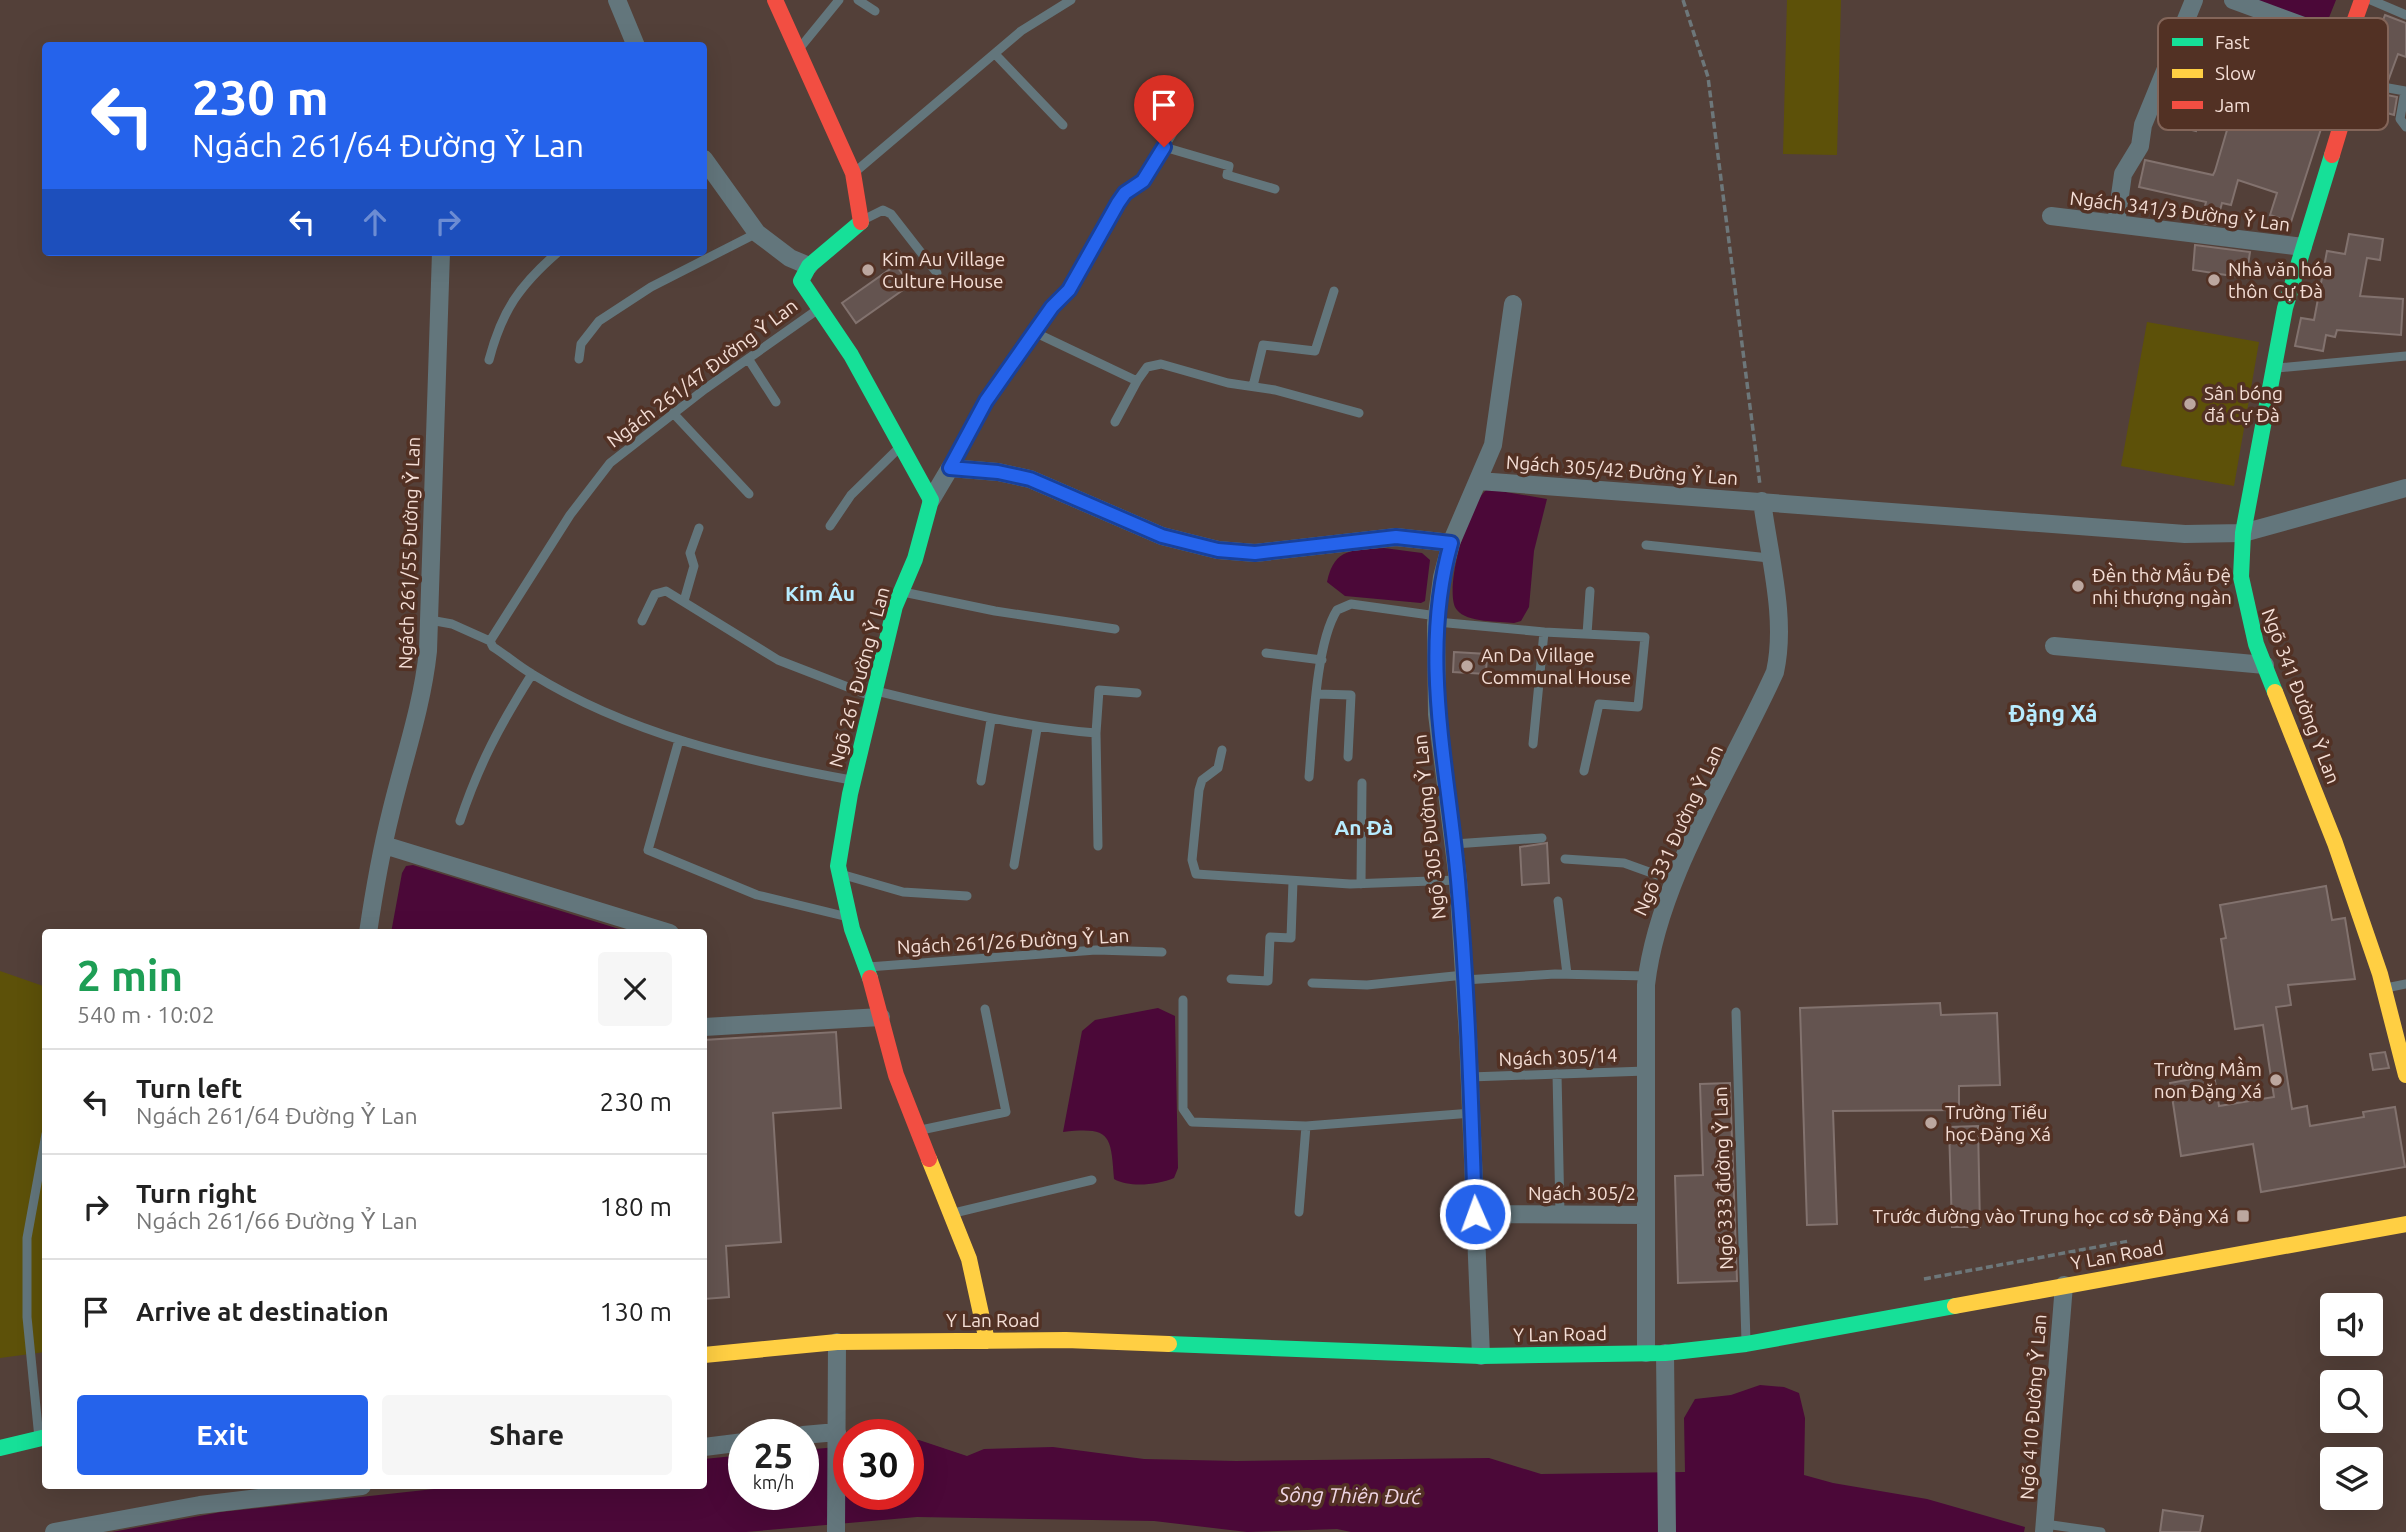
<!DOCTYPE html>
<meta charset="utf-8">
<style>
body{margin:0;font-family:Ubuntu,sans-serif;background:#f6f6f6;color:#222;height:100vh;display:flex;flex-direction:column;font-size:26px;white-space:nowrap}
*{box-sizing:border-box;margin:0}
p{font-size:23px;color:#767676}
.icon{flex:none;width:38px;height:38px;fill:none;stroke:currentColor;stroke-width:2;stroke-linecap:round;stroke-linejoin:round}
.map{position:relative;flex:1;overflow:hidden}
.sheet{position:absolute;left:42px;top:929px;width:665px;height:560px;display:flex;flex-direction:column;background:#fff;border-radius:7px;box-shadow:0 7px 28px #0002}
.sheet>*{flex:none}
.top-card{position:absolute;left:42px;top:42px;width:665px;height:214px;border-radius:7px;box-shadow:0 7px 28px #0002;background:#2563eb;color:#fff;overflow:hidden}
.controls{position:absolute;left:2320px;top:1293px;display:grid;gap:14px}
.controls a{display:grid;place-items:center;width:63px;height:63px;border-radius:7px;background:#fff;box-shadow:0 7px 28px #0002;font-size:35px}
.speed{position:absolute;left:728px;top:1419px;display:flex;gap:14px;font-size:35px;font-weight:700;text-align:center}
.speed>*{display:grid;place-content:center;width:91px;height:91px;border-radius:50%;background:#fff;box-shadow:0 7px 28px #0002;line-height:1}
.speed small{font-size:18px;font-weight:400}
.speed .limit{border:10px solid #d22;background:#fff;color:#111}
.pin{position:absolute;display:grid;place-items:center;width:60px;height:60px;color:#fff;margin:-72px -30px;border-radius:50% 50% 50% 0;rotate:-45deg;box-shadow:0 0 7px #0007}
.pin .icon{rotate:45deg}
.me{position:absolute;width:77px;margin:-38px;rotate:358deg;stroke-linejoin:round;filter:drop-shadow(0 0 5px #0008)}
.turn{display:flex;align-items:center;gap:24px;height:147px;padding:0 35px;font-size:32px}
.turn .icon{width:91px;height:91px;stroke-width:2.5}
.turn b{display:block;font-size:49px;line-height:60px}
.lanes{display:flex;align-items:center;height:66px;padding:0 35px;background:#0003;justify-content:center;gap:35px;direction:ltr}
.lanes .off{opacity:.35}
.round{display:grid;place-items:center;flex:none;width:74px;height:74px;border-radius:7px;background:#f6f6f6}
.headline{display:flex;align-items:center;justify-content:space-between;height:119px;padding:0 35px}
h1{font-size:42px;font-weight:600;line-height:52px;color:#1e9e55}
.primary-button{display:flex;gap:14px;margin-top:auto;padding:14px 35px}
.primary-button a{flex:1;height:80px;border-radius:7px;background:#2563eb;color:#fff;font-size:28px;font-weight:600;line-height:80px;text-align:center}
.primary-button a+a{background:#f6f6f6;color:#222}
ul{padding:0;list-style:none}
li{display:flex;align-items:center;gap:21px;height:105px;padding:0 35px;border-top:2px solid #e0e0e0}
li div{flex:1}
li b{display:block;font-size:26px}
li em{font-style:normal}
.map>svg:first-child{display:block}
</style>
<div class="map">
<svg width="2406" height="1532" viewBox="0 0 2406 1532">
<rect width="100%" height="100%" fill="#534039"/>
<path fill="#5d5109" d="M1787,0H1841L1837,155L1783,154Z
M2147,322L2259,342L2234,486L2121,466Z
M0,971L46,987L45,1352L0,1358Z"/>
<path fill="#4b0838" d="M2256,0H2336L2328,20L2320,23Z
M1488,489L1547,499L1534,551L1529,607L1521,621L1514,623C1499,621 1467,623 1457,610C1442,593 1469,499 1488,489Z
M1384,548L1422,553L1430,560L1425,601L1421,603L1345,596L1327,582C1335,546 1353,551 1384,548Z
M413,865L632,933H391L402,873L406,866Z
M1158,1008L1175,1016L1178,1168L1174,1178C1157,1185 1130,1188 1114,1179C1111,1134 1110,1127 1063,1132L1082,1031L1095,1020Z
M1760,1385L1784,1387L1799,1393L1805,1418L1804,1475L1833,1483L1927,1499L2025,1527L2024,1532H1351L1337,1529L1247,1532L1154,1521L917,1517L746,1532H112L221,1512L462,1486H704V1459L744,1455V1494H803V1450L849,1446V1494H908V1440H919L967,1456L984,1449L1053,1447L1144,1459L1236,1461L1489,1458L1541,1474L1685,1472L1684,1418L1695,1399L1731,1395Z"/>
<path fill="#645450" stroke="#82726e" stroke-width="2" d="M2385,15L2406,23V57L2398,54L2388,81L2369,77L2365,49L2367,42L2374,45Z
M2180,73L2239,88L2243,75L2330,101L2291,222L2270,215L2277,193L2238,180L2231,205L2222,203L2216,225L2201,223L2206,202L2139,187L2145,160L2213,175L2215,171L2232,113L2202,106L2196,131L2167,124Z
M2367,91L2397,97L2394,115L2362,106Z
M2349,234L2383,239L2380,260L2367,258L2360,296L2403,299L2401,335L2337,330L2335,337L2326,335L2323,351L2295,346L2301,318L2314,320L2327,251L2345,254Z
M2195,245L2250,252L2246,278L2193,270Z
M896,265L910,285L856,323L842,303Z
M1454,652L1487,654L1486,674L1453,672Z
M1547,843L1549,883L1522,885L1520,847Z
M2326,886L2332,920L2345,918L2355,979L2288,985L2291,1005L2276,1007L2292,1109L2307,1106L2310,1126L2364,1117L2363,1112L2395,1107L2405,1167L2261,1192L2253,1144L2181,1156L2170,1083L2214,1075L2219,1106L2274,1097L2263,1025L2235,1029L2221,939L2226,938L2220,905Z
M1940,1003L1941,1015L1997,1013L2000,1085L1959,1086V1110L1833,1111L1837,1224L1807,1225L1800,1008Z
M836,1032L841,1108L773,1113L781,1242L726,1246L729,1297L704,1299V1040Z
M2385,1052L2389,1068L2373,1070L2370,1054Z
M1730,1083L1737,1281L1678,1283L1675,1176L1703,1175L1700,1084Z
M1978,1126L1980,1227H1952L1949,1127Z
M2163,1510L2203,1516L2200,1532H2160Z"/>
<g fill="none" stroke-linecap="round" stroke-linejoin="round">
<path stroke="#6d777a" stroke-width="3.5" stroke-dasharray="7 3.5" stroke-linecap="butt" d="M1683,0L1708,77L1760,485
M1924,1279L2129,1241"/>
<path stroke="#63767c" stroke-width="9" d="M858,0L875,11
M2371,0L2406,15
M799,49L839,0
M995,54L1063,125
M2355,82L2405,91L2400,119L2406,127
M1164,147L1229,166L1227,175L1275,189
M855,172L1021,31L1071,0
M865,219L883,210L891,214L937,273
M1034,332L1137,381L1147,367L1161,364L1228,383L1275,390L1359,413
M579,359L581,344L599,321L651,287L757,233
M489,360C502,310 520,285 558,252
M749,360L776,402
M2277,368L2406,356
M1253,386L1263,345L1315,351L1334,291
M673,413L749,494
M1115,422L1137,381
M950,468L986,401L1052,307L1068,290L1118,203L1126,193L1143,182L1180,121L1173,86
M830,526L851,495L900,447
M1646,545L1769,558
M903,592L995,611L1115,629
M684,601L694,566L690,553L699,528
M430,620L452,624L490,641L493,647C506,655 518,666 532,674C629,734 741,760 851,780
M642,621L655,594L666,591L778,660L871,696
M1437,622L1544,632L1645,637L1638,707L1599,704L1584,771
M1587,634L1590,591
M490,641L570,515L610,463L705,389L817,310
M1266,653L1322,660
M876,691C949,709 1020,727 1096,733L1098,846
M1317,694L1351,695L1348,757
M1096,733L1099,690L1137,693
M679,740L648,850L757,895L848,917
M1533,744L1544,632
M1222,750L1218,768L1202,780L1199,790L1192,860L1196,874L1350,884L1458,880
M1309,777C1313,734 1315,645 1337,610L1351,604L1437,616
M981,781L991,720
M460,821C479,764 500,725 532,674
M1454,844L1542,838
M1565,859L1624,863L1674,881
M1014,865L1037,729
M844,875L903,892L967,896
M1361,884L1362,783
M1558,901L1567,974
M868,967L1096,950L1162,952
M1231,979L1268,981L1270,937L1291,938L1293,881
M1465,980L1555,974L1647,976
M1312,983L1367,985L1464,975
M2386,988L2406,984
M1183,1000V1109L1192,1122L1306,1126L1472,1113
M1736,1012L1746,1342
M1557,1074L1560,1214
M1470,1077L1646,1071
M921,1130L1006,1112L985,1009
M1299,1212L1306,1126
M954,1213L1092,1180
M39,1438L27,1317V1238L46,1134
M2045,1524L2101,1532"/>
<path stroke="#63767c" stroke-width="18" d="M617,0L636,46
M2233,0L2347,42
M704,159L757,233L790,258L809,266
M2051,216L2303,247
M2116,224L2123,174L2140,146L2143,125L2194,0
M1479,481L2185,534L2243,533L2406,488
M931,500L950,468L998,472L1030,479L1162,536L1218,550L1255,553L1396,537L1451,543
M2054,646L2265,665
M384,845L670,933
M368,933C374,892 381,852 391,812C404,758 422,707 428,651L441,252
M704,1027L881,1017
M1475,1214L1646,1215
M1646,1353V985C1658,879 1731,770 1775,672C1787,618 1769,556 1762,501
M1665,1353L1667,1532
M1481,1356L1468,1037L1458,880L1437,714L1436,623L1442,577L1451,543L1493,445L1513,304
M803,1435L837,1432
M704,1447L744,1442
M54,1532L200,1505L362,1486
M836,1532L837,1342
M2044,1532L2064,1285"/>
<path stroke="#16e098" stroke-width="16" d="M861,222L809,266L801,281L851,355L931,500L915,559L895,606L850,794L838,866L852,929L870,978
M2275,692L2256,644L2241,577L2243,533L2285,308L2332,155
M1169,1344L1481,1356L1665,1353L1746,1344L1955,1306
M0,1448L46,1437"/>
<path stroke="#ffcf43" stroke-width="16" d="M2275,692L2335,843L2380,974L2406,1075
M929,1159L969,1259L987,1341
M1955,1306L2406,1224
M704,1355L837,1342L1066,1340L1169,1344"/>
<path stroke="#f24e42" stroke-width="16" d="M775,0L853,173L861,222
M2332,155L2354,82V66L2347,42L2362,0
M870,978L896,1075L929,1159"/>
</g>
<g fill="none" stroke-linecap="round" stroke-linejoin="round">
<g stroke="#184099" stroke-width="18">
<path id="route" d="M1164,147L1143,181L1125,193L1118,203L1069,290L1052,307L986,401L950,468L998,472L1030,479L1162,536L1218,550L1255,553L1396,537L1451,543C1419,655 1448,767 1458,880C1468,991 1471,1102 1475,1214"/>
</g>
<use href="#route" stroke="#2563eb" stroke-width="12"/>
</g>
<g fill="#bca79f" stroke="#523124" stroke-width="2.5">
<circle cx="868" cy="270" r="7"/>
<circle cx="2214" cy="280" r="7"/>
<circle cx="2190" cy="404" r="7"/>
<circle cx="2078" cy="586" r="7"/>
<circle cx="1467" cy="666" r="7"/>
<circle cx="2276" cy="1080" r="7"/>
<circle cx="1931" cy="1123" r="7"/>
<rect x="2236" y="1209" width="14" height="14" rx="3.5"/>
</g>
<g text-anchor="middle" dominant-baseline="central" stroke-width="7" stroke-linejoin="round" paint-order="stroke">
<g font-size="19" fill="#f4ded6" stroke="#523124">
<text transform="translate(2180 211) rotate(7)">Ngách 341/3 Đường Ỷ Lan</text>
<text transform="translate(702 373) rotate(-37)">Ngách 261/47 Đường Ỷ Lan</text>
<text transform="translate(1622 470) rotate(4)">Ngách 305/42 Đường Ỷ Lan</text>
<text transform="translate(409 553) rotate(-88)">Ngách 261/55 Đường Ỷ Lan</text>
<text transform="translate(859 677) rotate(-75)">Ngõ 261 Đường Ỷ Lan</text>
<text transform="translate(2301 696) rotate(69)">Ngõ 341 Đường Ỷ Lan</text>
<text transform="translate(1429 827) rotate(-96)">Ngõ 305 Đường Ỷ Lan</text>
<text transform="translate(1678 830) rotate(-65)">Ngõ 331 Đường Ỷ Lan</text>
<text transform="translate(1013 941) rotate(-3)">Ngách 261/26 Đường Ỷ Lan</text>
<text transform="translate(1558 1057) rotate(-2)">Ngách 305/14</text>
<text transform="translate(1723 1178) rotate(-92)">Ngõ 333 đường Ỷ Lan</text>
<text x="1582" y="1193">Ngách 305/2</text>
<text transform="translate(2117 1255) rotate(-10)">Y Lan Road</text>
<text x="993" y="1320">Y Lan Road</text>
<text transform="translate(1560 1334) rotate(-1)">Y Lan Road</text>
<text transform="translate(2033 1407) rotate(-86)">Ngõ 410 Đường Ỷ Lan</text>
</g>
<g font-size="19" fill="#f4ded6" stroke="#523124" text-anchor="start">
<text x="882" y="259">Kim Au Village<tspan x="882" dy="22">Culture House</tspan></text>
<text x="2228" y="269">Nhà văn hóa<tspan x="2228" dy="22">thôn Cự Đà</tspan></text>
<text x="2204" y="393">Sân bóng<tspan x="2204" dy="22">đá Cự Đà</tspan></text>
<text x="2092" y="575">Đền thờ Mẫu Đệ<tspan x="2092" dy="22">nhị thượng ngàn</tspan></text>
<text x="1481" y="655">An Da Village<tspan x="1481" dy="22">Communal House</tspan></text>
<text x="2262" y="1069" text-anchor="end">Trường Mầm<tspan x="2262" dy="22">non Đặng Xá</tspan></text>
<text x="1945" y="1112">Trường Tiểu<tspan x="1945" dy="22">học Đặng Xá</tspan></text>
<text x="2229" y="1216" text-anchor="end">Trước đường vào Trung học cơ sở Đặng Xá</text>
</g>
<g font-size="21" font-weight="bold" fill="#b7ecff" stroke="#523124">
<text x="820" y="593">Kim Âu</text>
<text x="1364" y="827">An Đà</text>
</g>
<g font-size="21" font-style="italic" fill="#f0d6e5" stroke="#523124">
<text transform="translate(1350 1495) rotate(1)">Sông Thiên Đức</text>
</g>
<g font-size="23" font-weight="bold" fill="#b7ecff" stroke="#523124">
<text x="2053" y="713">Đặng Xá</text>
</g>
</g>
<rect x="2158" y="18" width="230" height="112" rx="10" fill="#523124" stroke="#836559" stroke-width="2"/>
<rect x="2172" y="38" width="31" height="8" fill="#16e098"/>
<rect x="2172" y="69" width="31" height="9" fill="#ffcf43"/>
<rect x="2172" y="101" width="31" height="8" fill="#f24e42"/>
<g font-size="19" fill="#f4ded6">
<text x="2215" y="49">Fast</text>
<text x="2215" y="80">Slow</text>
<text x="2215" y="112">Jam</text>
</g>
</svg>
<div class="controls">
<a><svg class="icon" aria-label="sound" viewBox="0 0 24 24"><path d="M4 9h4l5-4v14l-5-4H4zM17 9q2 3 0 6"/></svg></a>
<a><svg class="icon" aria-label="search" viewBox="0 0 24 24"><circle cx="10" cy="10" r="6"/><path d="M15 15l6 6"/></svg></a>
<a><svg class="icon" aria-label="layers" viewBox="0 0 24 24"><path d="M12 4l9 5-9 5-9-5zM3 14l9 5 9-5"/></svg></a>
</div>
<div class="speed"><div>25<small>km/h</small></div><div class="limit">30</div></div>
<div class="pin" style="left:1164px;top:147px;background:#d93025"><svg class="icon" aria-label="arrive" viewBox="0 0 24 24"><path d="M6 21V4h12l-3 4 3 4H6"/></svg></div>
<svg class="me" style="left:1475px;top:1214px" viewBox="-20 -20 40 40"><circle r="17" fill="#2563eb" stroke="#fff" stroke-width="3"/><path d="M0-11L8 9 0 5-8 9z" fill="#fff"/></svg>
<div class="top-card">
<div class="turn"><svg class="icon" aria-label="left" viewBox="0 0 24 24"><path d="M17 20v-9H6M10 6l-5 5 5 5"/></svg><div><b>230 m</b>Ngách 261/64 Đường Ỷ Lan</div></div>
<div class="lanes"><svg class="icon" aria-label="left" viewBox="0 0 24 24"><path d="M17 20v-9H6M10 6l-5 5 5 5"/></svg><svg class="icon off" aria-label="ahead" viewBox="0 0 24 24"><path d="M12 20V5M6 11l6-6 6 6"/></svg><svg class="icon off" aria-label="right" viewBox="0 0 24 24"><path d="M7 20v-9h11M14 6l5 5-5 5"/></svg></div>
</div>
<section class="sheet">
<div class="headline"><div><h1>2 min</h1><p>540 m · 10:02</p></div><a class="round"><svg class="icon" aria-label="close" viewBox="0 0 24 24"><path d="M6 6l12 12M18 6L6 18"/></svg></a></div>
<ul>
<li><svg class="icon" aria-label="left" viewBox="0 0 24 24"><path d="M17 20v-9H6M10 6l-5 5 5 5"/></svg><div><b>Turn left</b><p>Ngách 261/64 Đường Ỷ Lan</p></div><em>230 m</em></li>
<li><svg class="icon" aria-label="right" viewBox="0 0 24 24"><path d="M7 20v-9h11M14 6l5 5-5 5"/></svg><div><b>Turn right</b><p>Ngách 261/66 Đường Ỷ Lan</p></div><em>180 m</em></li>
<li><svg class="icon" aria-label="arrive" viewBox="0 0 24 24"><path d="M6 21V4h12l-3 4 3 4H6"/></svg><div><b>Arrive at destination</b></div><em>130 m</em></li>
</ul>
<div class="primary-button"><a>Exit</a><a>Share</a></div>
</section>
</div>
